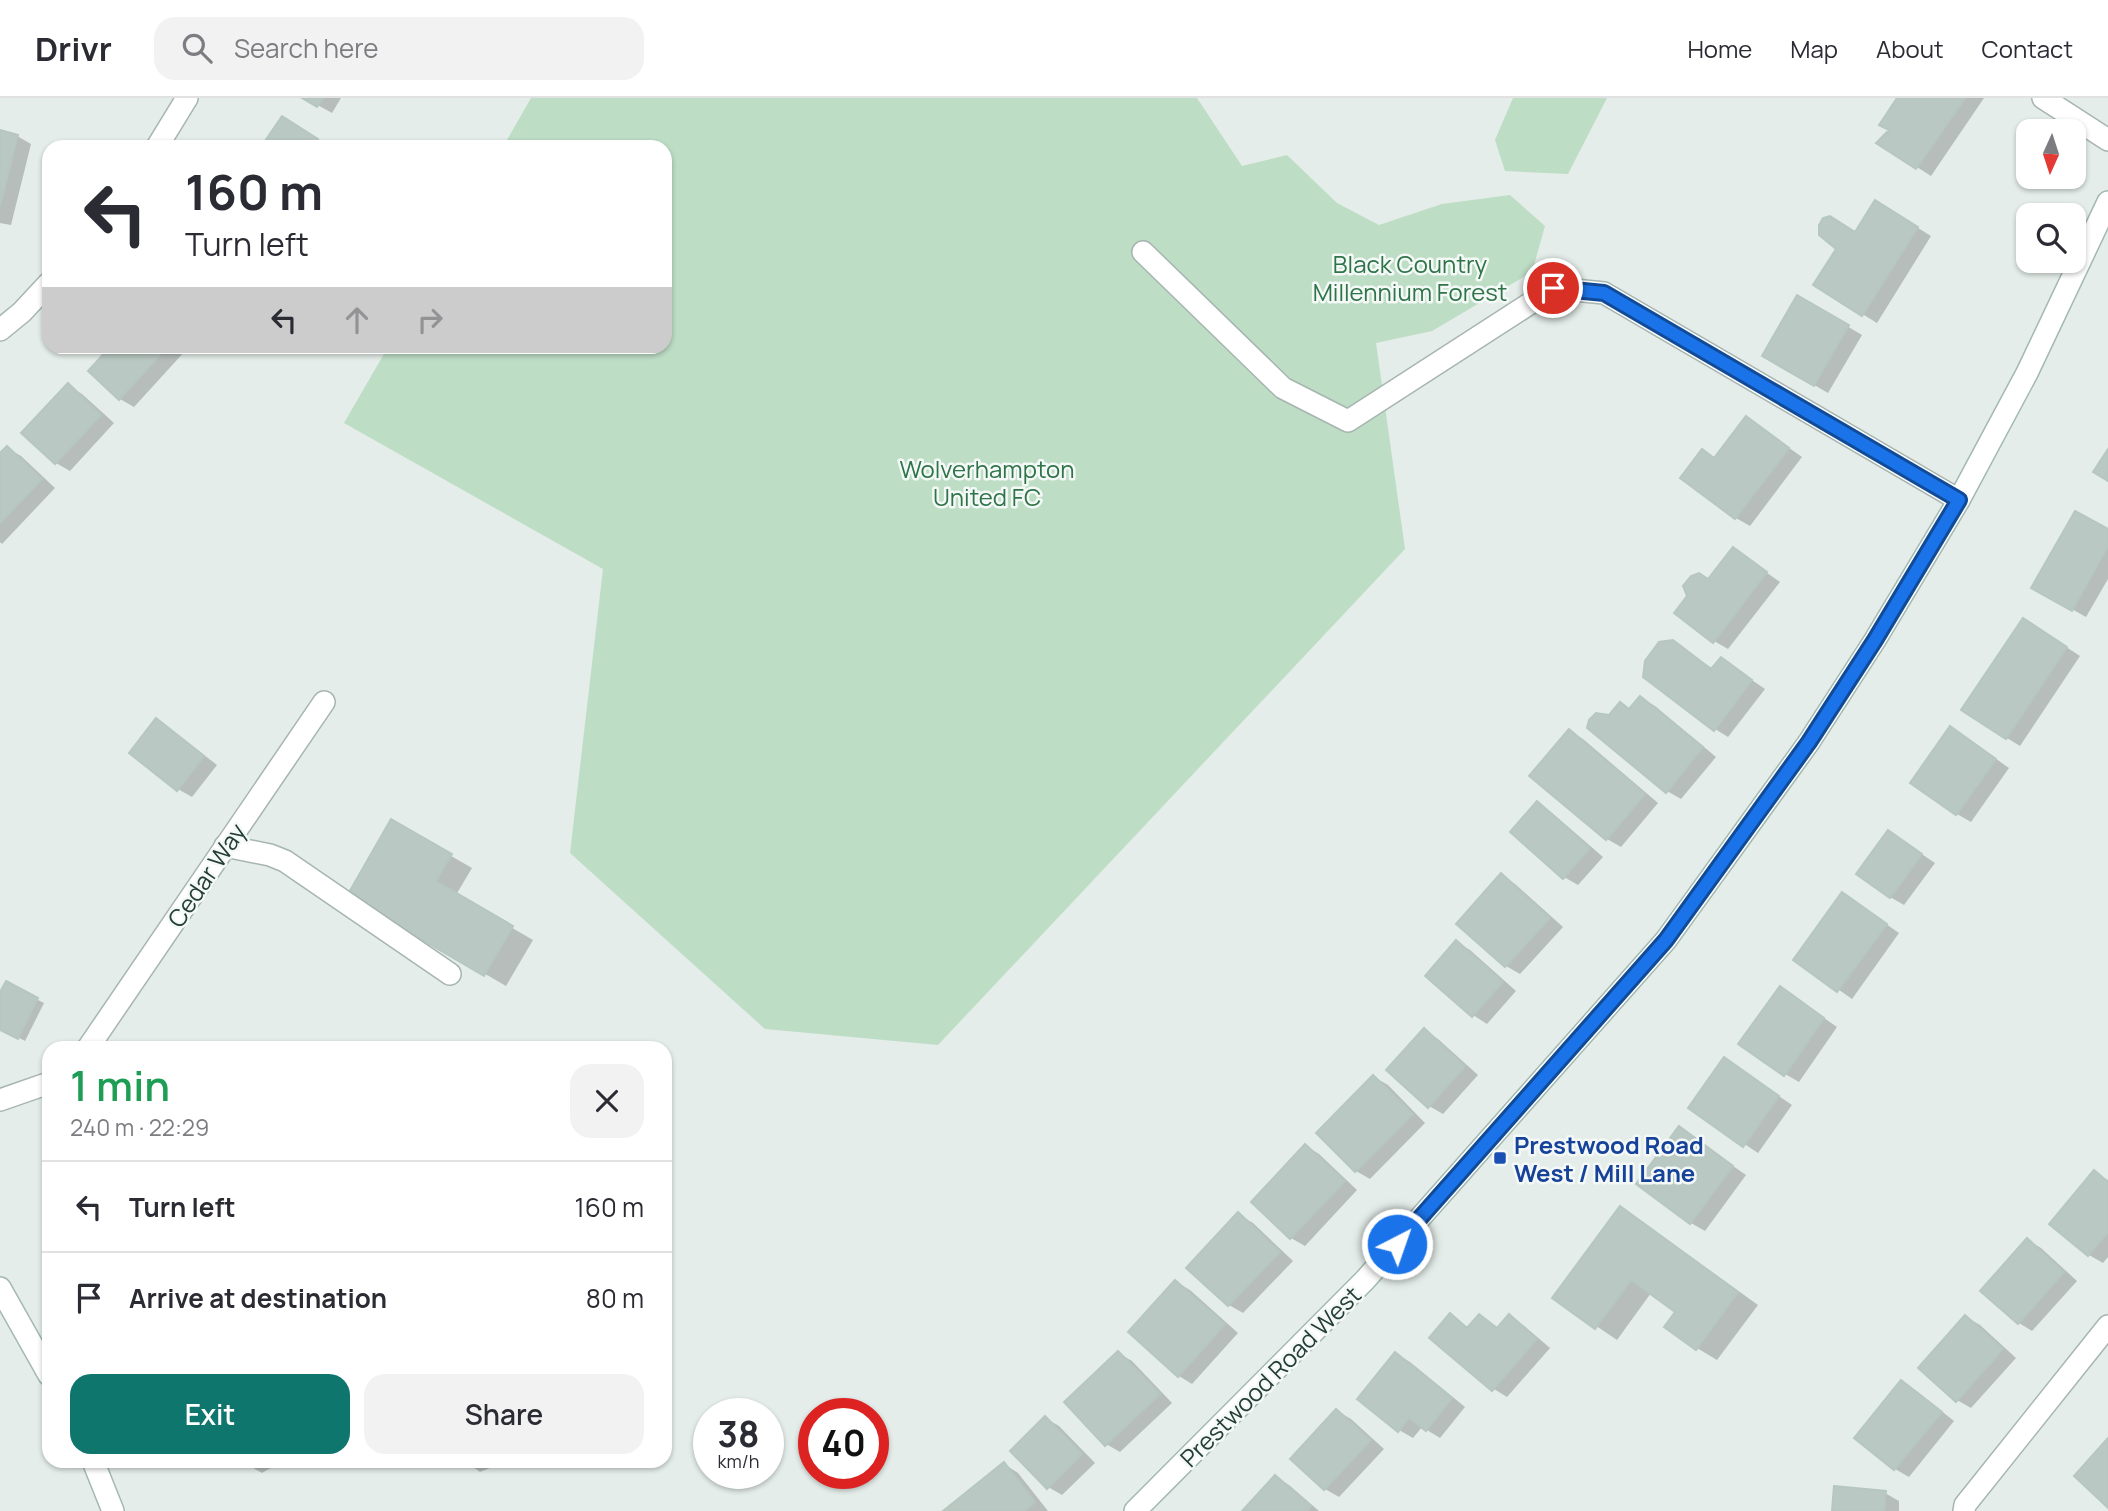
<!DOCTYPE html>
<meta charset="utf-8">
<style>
body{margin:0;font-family:Manrope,sans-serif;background:#f2f2f3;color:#2b2b33;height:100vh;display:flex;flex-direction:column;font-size:26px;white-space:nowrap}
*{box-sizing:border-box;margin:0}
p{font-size:23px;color:#7c7c81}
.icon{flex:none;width:38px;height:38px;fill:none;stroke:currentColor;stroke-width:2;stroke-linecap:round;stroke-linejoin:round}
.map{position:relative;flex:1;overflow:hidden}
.drawer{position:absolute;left:42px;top:943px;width:630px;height:427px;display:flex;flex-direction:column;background:#fff;border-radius:21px;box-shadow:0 2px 5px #0004}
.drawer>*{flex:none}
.banner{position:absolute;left:42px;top:42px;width:630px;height:214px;border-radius:21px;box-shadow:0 2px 5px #0004;background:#fff;color:#2b2b33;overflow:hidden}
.needle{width:46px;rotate:183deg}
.tools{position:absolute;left:2016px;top:21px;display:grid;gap:14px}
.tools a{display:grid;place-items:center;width:70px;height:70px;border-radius:14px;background:#fff;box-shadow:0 2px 5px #0004;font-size:35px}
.speed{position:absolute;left:693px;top:1300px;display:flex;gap:14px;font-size:35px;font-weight:700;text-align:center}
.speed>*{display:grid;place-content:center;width:91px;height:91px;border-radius:50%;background:#fff;box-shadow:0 2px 5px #0004;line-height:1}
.speed small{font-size:18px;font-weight:400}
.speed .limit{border:10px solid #d22;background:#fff;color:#111}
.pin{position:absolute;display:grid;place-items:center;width:60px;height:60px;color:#fff;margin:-30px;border:4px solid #fff;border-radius:50%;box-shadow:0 2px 7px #0007}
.me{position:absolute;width:77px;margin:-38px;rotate:41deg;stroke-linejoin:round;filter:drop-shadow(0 0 5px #0008)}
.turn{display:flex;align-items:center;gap:24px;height:147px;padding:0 28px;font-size:32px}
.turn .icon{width:91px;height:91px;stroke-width:2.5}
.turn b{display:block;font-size:49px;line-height:60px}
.lanes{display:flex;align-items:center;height:66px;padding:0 28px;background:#0003;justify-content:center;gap:35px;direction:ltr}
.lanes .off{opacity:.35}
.round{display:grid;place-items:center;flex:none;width:74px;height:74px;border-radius:21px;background:#f2f2f3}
.overview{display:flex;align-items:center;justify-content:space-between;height:119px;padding:0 28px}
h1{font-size:42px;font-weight:600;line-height:52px;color:#1e9e55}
.primary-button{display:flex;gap:14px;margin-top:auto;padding:14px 28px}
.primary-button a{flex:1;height:80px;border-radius:21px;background:#0f766e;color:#fff;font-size:28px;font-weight:600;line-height:80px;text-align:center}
.primary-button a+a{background:#f2f2f3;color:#2b2b33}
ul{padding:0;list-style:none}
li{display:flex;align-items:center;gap:21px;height:91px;padding:0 28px;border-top:2px solid #e1e1e2}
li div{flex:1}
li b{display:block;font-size:26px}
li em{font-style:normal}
header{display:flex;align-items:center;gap:42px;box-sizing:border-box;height:98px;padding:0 35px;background:#fff;border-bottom:2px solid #e1e1e2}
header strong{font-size:33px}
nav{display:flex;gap:38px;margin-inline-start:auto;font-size:24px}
.search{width:490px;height:63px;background:#f2f2f3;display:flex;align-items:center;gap:18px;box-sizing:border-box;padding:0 24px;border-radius:21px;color:#7c7c81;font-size:26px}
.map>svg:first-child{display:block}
</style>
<header>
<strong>Drivr</strong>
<div class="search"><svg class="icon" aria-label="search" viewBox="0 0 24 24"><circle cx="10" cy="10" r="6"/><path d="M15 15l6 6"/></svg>Search here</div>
<nav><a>Home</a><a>Map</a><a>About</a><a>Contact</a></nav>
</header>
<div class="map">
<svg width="2108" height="1413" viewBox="0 0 2108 1413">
<rect width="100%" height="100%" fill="#e4ede9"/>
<path fill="#bdddc5" d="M531,0H1197L1242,68L1287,57L1337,105L1379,127L1442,106L1510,97L1545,128L1532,174L1432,233L1376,245L1405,451L938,947L765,931L570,755L603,471L344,325L388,249L665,248V49H503Z
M1513,0H1607L1568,76L1505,73L1495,42Z"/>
<path fill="#0003" d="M305,0H341L332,15Z
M1899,0H1984L1931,78L1879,45L1892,32Z
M282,20L324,46L322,49H271Z
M0,34L17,38L31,46L11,127L0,125Z
M1889,112L1931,138L1877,225L1815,187L1856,135Z
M1798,199L1862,237L1828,295L1764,258Z
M113,248H182L186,252L134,309L120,301Z
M68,288L82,296L114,325L70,373L56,365Z
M1747,320L1802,359L1750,428L1736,420L1703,353L1715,361Z
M7,350L21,358L55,390L2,446L0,444V358Z
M2108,433V481L2086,519L2034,490Z
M1733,451L1780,484L1728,551L1714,543L1709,483Z
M2037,530L2080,558L2020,648L2007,640Z
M1673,544L1713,571L1721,561L1765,591L1728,639L1715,631Z
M1641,600L1655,608L1716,659L1681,701L1667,693L1610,618L1621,606L1631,612Z
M156,623L170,631L217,667L192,699L178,691Z
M1569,633L1583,641L1658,705L1621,749L1607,741Z
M1965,639L2009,670L1971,724L1957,716Z
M1537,706L1551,714L1603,759L1578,787L1564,779Z
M392,724L472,770L456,797L533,842L506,888L349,797Z
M1889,734L1935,765L1904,807L1890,799Z
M1501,778L1515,786L1563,829L1520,876L1506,868L1458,825Z
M1843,796L1899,835L1852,901L1795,861Z
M1456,844L1470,852L1516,893L1487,926L1473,917Z
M6,886L44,905L25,943L0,930V898Z
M1794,899L1837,929L1799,984L1785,976Z
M1424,933L1438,941L1478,977L1443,1016L1429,1008Z
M1738,970L1792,1007L1758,1055L1690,1010Z
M1374,979L1388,987L1425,1025L1370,1081L1356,1073Z
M1680,1031L1746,1077L1705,1133L1691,1125Z
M1306,1048L1319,1056L1357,1092L1305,1148L1291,1140Z
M2094,1074L2108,1082V1159L2103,1165L2089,1157Z
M1620,1111L1641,1123L1758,1207L1717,1262L1697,1250L1677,1213L1651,1195L1617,1242L1555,1200Z
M1239,1117L1253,1125L1293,1163L1243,1215L1229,1207Z
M2027,1142L2041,1150L2077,1183L2032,1233L2019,1225Z
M1176,1184L1190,1192L1238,1235L1192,1286L1179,1278Z
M1450,1218L1469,1230L1479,1218L1499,1231L1509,1219L1523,1227L1550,1250L1507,1299L1494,1291L1432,1239Z
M1966,1219L1980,1227L2016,1260L1971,1310L1957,1302Z
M1118,1255L1132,1263L1172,1305L1120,1354L1106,1346Z
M1396,1256L1410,1264L1465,1309L1440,1340L1422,1329L1413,1340L1399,1332Z
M1901,1284L1915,1292L1954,1323L1909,1379L1895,1371L1856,1339Z
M1337,1313L1351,1321L1384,1351L1339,1399L1325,1391L1292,1361Z
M1045,1320L1059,1328L1095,1365L1062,1397L1048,1389Z
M246,1363H283L262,1375L248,1367Z
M465,1363H507L480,1374Z
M1004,1366L1018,1375L1048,1413H946Z
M1275,1379L1289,1387L1319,1413H1245Z
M1885,1395L1899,1403V1413H1833Z"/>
<path fill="#b9c8c2" stroke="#b6c7c0" stroke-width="2" d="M302,0H323L317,9Z
M1897,0H1965L1916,71L1876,45L1889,32L1879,27Z
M282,18L318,41L313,49H267L263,46Z
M0,32L18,37L0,108Z
M1875,102L1918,129L1862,218L1813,187L1836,151L1819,137V127L1823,120L1830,118L1855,134Z
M1797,197L1849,227L1814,288L1762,258Z
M111,248H168L119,302L88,273Z
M68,285L101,317L55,366L21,335Z
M1746,318L1789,350L1735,421L1680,380L1702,351L1714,360Z
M7,348L42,381L0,425V355Z
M2108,351V383L2093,374Z
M2075,413L2108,431V448L2072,513L2031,490Z
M1733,449L1767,474L1713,545L1674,515L1687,498L1683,488L1691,478L1699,475L1708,481Z
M2023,520L2067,549L2006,641L1961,612Z
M1673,542L1711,571L1721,559L1752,582L1714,633L1643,579L1645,563L1659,544Z
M1640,598L1703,649L1666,695L1587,630L1589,622L1596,615L1609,617L1620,604L1629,611Z
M156,620L204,658L177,693L129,655Z
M1950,628L1996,661L1956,717L1910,685Z
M1569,631L1645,696L1606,742L1529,678Z
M1537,703L1590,750L1563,781L1510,734Z
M391,721L452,756L436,783L513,828L484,878L347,798Z
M1888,732L1922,756L1890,800L1856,776Z
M1501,775L1550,820L1505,869L1456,826Z
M1842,794L1887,826L1837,894L1793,862Z
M1456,842L1503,884L1472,919L1425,878Z
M6,883L38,900L18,941L0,932V894Z
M1780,888L1824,920L1784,978L1738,946Z
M1424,930L1465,968L1428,1010L1386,972Z
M1724,959L1779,998L1743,1049L1688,1010Z
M1373,977L1413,1016L1355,1074L1316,1035Z
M1679,1028L1733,1068L1690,1126L1636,1086Z
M1305,1046L1345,1083L1290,1141L1251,1104Z
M2094,1072L2108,1084V1134L2088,1158L2049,1126Z
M1620,1108L1738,1194L1696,1252L1664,1229L1675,1214L1631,1182L1595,1231L1552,1200Z
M1238,1114L1280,1154L1228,1208L1186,1170Z
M2027,1140L2064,1174L2018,1226L1980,1193Z
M1175,1182L1225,1226L1178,1279L1128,1234Z
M1450,1215L1467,1230L1479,1216L1497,1230L1509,1216L1537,1241L1492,1293L1429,1240Z
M1965,1217L2003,1251L1956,1304L1918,1270Z
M1118,1253L1160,1296L1105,1348L1064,1304Z
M1395,1254L1452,1300L1426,1333L1409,1320L1398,1334L1357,1301Z
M1901,1282L1942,1314L1894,1372L1854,1340Z
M1336,1311L1371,1342L1324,1392L1290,1361Z
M1045,1318L1082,1356L1047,1391L1010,1353Z
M2108,1340V1410L2074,1378Z
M1004,1364L1035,1404L1024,1413H943Z
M1275,1377L1311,1408L1307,1413H1242Z
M1834,1388L1886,1393L1884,1413H1832Z"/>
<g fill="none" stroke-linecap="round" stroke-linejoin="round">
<g stroke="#a7b5b0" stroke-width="24">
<path id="lane" d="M2043,0L2108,42
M1143,154L1283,290L1348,323L1554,190L1604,195L1959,402
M225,748L270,757L285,763L450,876"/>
</g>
<g stroke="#a7b5b0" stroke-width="24">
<path id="street" d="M157,49L187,0
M0,232L22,214L49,185
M88,950L324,604
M0,1002L49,985
M1964,1413L1965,1407L2108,1228"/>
</g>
<g stroke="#a2b9b0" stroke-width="24">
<path id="secondary" d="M0,1190L49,1277
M93,1363L113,1413
M1135,1413L1365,1182L1666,842L1809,644L1875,542L1959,402L2027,275L2108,104"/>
</g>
<use href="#lane" stroke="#fff" stroke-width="21"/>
<use href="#street" stroke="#fff" stroke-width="21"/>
<use href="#secondary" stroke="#fff" stroke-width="21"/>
</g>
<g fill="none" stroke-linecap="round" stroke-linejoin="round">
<g stroke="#114b97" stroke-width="18">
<path id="route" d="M1397,1146L1666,842L1809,644L1875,542L1959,402L1604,195L1553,190"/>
</g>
<use href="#route" stroke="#1a73e8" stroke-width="12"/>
</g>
<rect fill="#1a4fb4" stroke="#f4f9f7" stroke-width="2.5" x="1493" y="1053" width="14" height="14" rx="3.5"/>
<g text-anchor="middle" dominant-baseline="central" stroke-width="5" stroke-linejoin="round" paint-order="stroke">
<g font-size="24" fill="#2e7448" stroke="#f4f9f7">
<text x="1410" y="165">Black Country<tspan x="1410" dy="28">Millennium Forest</tspan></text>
<text x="987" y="370">Wolverhampton<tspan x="987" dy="28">United FC</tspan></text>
</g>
<g font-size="24" fill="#243e37" stroke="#f4f9f7">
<text transform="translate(206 777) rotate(-56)">Cedar Way</text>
<text transform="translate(1270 1278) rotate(-45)">Prestwood Road West</text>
</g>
<g font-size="24" font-weight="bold" fill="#164399" stroke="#f4f9f7" text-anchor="start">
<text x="1514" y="1046">Prestwood Road<tspan x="1514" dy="28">West / Mill Lane</tspan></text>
</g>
</g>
</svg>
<div class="tools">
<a><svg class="needle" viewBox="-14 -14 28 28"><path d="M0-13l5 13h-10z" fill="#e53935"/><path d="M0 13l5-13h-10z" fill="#7c7c81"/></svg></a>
<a><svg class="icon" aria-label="search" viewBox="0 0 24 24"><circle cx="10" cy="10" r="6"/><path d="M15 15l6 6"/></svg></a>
</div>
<div class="speed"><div>38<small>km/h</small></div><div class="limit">40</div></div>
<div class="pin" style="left:1553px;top:190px;background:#d93025"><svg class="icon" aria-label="arrive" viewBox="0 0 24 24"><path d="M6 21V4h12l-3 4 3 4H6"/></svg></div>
<svg class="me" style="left:1397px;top:1146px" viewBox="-20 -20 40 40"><circle r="17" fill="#1a73e8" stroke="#fff" stroke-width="3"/><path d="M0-11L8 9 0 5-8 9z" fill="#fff"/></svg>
<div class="banner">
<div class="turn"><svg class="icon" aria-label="left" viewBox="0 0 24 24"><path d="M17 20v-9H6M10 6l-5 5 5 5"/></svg><div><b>160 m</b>Turn left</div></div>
<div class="lanes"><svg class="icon" aria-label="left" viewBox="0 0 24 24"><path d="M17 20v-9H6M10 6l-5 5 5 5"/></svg><svg class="icon off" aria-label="ahead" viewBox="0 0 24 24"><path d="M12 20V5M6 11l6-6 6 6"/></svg><svg class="icon off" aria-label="right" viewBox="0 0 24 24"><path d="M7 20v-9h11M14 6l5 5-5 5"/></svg></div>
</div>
<section class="drawer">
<div class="overview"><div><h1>1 min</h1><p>240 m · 22:29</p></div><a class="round"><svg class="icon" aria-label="close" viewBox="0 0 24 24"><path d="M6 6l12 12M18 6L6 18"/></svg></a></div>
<ul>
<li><svg class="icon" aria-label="left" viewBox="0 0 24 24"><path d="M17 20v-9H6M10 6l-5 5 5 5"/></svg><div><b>Turn left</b></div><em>160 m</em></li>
<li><svg class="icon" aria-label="arrive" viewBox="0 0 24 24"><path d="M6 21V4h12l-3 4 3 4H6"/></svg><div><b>Arrive at destination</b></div><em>80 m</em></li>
</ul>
<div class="primary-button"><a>Exit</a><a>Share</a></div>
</section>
</div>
